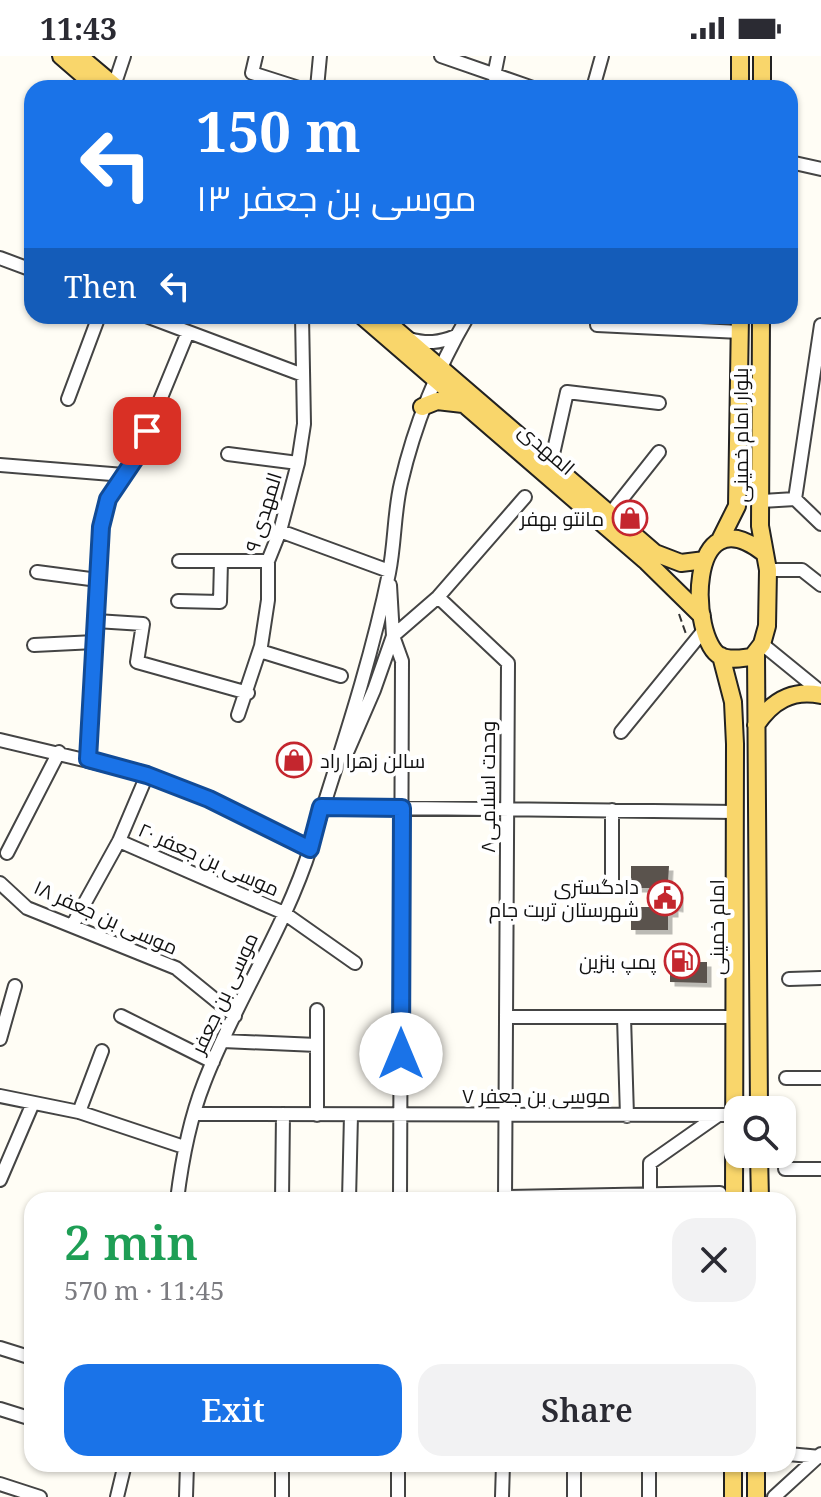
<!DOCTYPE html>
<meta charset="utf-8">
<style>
body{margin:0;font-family:"Noto Serif",Cairo,serif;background:#f2f2f3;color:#2b2b33;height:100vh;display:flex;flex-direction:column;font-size:30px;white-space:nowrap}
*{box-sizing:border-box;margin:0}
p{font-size:26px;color:#7c7c81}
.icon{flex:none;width:44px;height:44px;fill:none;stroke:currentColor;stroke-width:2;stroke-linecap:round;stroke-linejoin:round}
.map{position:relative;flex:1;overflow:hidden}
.side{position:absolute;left:24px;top:1136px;width:772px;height:280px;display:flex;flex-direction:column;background:#fff;border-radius:24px;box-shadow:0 2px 6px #0004}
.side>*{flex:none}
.guide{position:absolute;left:24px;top:24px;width:774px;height:244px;border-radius:24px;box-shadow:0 2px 6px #0004;background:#1a73e8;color:#fff;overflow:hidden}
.buttons{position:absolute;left:724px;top:1040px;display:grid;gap:16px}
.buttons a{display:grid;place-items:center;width:72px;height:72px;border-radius:16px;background:#fff;box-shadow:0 2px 6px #0004;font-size:40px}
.pin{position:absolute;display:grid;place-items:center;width:68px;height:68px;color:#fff;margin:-34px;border-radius:16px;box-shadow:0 4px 12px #0006}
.me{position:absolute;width:88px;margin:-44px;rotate:0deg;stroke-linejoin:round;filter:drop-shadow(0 0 6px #0008)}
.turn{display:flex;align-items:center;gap:28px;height:168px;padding:0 40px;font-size:36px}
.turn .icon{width:104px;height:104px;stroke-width:2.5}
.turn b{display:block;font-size:56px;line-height:68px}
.then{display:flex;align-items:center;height:76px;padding:0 40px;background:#0003;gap:16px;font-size:30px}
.round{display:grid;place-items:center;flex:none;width:84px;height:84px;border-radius:24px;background:#f2f2f3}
.overview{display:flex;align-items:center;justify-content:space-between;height:136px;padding:0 40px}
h1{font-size:48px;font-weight:600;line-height:60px;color:#1e9e55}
.cta{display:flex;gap:16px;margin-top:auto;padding:16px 40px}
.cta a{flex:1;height:92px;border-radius:24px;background:#1a73e8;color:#fff;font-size:32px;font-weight:600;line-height:92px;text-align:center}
.cta a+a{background:#f2f2f3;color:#2b2b33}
.status{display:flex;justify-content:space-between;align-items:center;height:56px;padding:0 40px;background:#fff;direction:ltr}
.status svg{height:22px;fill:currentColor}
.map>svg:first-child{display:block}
</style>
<div class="status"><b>11:43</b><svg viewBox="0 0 49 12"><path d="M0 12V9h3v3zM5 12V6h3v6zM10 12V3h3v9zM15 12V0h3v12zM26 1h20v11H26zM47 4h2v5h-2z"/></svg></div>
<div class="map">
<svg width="821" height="1441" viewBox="0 0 821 1441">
<defs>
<filter id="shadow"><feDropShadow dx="4.5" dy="4.5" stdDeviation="0" flood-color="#0004"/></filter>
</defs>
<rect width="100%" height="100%" fill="#fffdf5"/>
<path fill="#5a524d" filter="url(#shadow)" d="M631,810H669L668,826H674V831H679V852L674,851V857H668V874H631V851H650V832H631Z
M670,906H707V927L670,926Z"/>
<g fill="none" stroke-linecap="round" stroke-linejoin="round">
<g stroke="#444" stroke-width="16">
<path id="minor" d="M256,0L252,17L299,32
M441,0L533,32
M494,20L498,0
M114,30L124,0
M317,32L320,0
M593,32L602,0
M790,106L821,113
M0,202L32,214
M146,260L303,319
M597,269L740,276
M409,283C427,288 439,287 456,280
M68,343L99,260
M228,398L298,407
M551,407L567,336L659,347
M0,409L124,419
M795,443L821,269
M761,445L795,443L821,468
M610,458L659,396
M280,475L389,515
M179,505H268
M768,514H802L821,529
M37,516L98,524
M438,541L508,607L505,1144
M178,545L220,546L221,505
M96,565L143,568L137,606L248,637
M762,588L821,636
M34,589L95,586
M260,595L341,620
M238,659L261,590L268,544V505L280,475L298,407L304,368L302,260
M621,676L704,574
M0,684L147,719L209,743L310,793
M348,694L374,634L393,580L390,529
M88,703L101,471L108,443L137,400L188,276
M321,751L736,756
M612,754V830
M119,785L284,857L355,907
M7,797L59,696
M0,827L27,852L176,912L235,960
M72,870L119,785L147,719
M789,923L821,922
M317,954V1059
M121,960L213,1006
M506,961H735
M624,961L627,1060
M0,983L15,930
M223,985L317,989
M786,1022H821
M0,1040L79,1056L184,1091
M79,1056L102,995
M194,1058L735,1059
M785,1113H821
M0,1124L33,1047
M505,1141L720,1137
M177,1144C182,1103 189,1065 204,1027C235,946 285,873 311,790C339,700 370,610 389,517C395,487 394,456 401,427C415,367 437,313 468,260
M282,1144L283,1058
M349,1144L351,1059
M400,1144L402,605L393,580L438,541L525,441
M650,1144V1107L717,1060
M0,1292L32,1302
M0,1353L32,1363
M788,1398L821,1401
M574,1408V1441
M0,1428L40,1441
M117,1441L125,1408
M186,1441L187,1408
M282,1441V1408
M398,1441V1408
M502,1441L503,1408
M649,1441V1408
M774,1441L821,1398"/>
</g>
<g stroke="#222" stroke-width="20">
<path id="major" d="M61,0L98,32
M79,0L117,32
M740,32V0
M762,32V0
M362,260L647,506L702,560
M380,260L655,497L681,507L705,504
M761,260L760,470L768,514L767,570L762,588L752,601C742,602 730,605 720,600C690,584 685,436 764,497
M422,351L437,345L463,348
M720,484L737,450L740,260
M756,597L759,1054
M721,600L733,646L735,688L734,1144
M756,669C772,645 792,633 821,639
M759,1098L760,1144
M733,1408V1441
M756,1441V1408"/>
</g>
<path stroke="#333" stroke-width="2" stroke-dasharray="8 4" stroke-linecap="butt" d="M679,558L686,578"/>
<use href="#minor" stroke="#fff" stroke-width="12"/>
<use href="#major" stroke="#f9d66b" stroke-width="16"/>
</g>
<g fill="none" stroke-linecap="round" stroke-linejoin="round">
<g stroke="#114b97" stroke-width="20">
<path id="route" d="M147,375L137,400L108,443L101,471L88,703L147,719L209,743L310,793L321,751L402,752L401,998"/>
</g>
<use href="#route" stroke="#1a73e8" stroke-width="14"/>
</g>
<defs>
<g id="shop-ring" transform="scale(1.8)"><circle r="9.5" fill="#fff" stroke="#c4262e" stroke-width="1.5"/><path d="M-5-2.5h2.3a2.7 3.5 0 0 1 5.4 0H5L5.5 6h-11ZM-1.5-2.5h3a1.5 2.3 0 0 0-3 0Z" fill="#c4262e"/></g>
<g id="civic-ring" transform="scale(1.8)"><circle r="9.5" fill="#fff" stroke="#c4262e" stroke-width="1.5"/><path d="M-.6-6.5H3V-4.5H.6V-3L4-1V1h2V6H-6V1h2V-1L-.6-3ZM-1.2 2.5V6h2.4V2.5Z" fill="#c4262e"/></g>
<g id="fuel-ring" transform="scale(1.8)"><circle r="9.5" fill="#fff" stroke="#c4262e" stroke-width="1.5"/><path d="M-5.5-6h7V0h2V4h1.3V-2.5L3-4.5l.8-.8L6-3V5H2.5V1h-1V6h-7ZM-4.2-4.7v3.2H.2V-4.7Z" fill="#c4262e"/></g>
</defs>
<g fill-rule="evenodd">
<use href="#shop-ring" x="630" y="462"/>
<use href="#shop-ring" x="294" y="704"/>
<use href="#civic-ring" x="665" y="842"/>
<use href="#fuel-ring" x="682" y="905"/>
</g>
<g text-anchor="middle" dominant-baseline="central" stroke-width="8" stroke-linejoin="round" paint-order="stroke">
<g font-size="20" fill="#111" stroke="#fff">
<text transform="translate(740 379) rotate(-90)">بلوار امام خمینی</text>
<text transform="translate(547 393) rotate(41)">المهدی</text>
<text transform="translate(263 456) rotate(-73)">المهدی ۹</text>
<text transform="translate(487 731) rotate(-90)">وحدت اسلامی۸</text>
<text transform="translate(209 803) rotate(24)">موسی بن جعفر ۲۰</text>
<text transform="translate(106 861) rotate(24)">موسی بن جعفر ۱۸</text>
<text transform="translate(716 871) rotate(-90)">امام خمینی</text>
<text transform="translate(224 937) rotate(-65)">موسی بن جعفر</text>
<text x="536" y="1039">موسی بن جعفر ۷</text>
</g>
<g font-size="20" fill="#111" stroke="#fff" text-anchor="end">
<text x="604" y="462">مانتو بهفر</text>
<text x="320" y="704" text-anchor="start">سالن زهرا راد</text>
<text x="639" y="830">دادگستری<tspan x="639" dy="23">شهرستان تربت جام</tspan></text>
<text x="656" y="905">پمپ بنزین</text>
</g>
</g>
</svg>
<div class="buttons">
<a><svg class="icon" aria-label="search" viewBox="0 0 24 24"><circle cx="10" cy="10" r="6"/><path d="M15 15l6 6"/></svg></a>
</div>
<div class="pin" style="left:147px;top:375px;background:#d93025"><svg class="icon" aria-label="arrive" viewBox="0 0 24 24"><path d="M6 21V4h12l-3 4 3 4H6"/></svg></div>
<svg class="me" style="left:401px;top:998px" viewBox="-20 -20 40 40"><circle r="19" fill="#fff"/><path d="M0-13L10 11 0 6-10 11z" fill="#1a73e8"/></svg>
<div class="guide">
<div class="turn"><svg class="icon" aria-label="left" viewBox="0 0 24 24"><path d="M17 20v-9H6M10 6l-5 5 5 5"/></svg><div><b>150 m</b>موسی بن جعفر ۱۳</div></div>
<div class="then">Then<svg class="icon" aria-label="left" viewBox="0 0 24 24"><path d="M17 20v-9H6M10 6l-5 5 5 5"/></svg></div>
</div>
<section class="side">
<div class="overview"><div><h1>2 min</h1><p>570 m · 11:45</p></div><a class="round"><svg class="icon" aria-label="close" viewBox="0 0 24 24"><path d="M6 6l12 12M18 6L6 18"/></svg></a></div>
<div class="cta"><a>Exit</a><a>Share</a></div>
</section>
</div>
